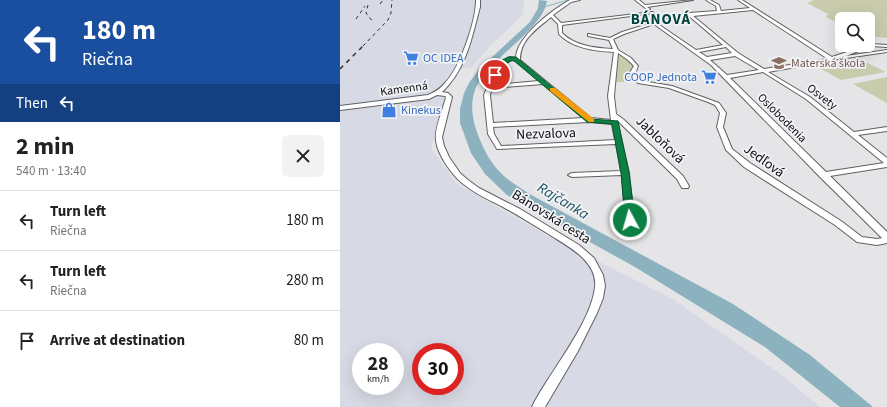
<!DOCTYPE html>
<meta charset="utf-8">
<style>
body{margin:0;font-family:"Source Sans 3",sans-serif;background:#f2f2f2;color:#222;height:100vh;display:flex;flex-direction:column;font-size:15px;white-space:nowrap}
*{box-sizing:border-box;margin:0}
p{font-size:13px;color:#767676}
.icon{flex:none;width:22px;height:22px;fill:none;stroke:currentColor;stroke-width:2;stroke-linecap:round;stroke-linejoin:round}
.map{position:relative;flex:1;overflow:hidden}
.sheet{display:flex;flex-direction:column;background:#fff;width:340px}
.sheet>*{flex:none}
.guide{background:#1a4fa0;color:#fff;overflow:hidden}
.tools{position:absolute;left:495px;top:12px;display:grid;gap:8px}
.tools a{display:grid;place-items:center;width:40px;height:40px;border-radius:6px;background:#fff;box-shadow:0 4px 16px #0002;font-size:20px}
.speed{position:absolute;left:12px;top:343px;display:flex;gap:8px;font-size:20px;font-weight:700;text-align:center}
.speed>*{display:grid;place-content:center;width:52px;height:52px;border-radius:50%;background:#fff;box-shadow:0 4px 16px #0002;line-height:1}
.speed small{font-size:10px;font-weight:400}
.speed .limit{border:6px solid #d22;background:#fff;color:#111}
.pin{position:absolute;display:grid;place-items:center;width:34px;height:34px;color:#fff;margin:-17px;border:2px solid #fff;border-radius:50%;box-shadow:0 1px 4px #0007}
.me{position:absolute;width:44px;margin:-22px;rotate:354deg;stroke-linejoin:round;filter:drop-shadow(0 0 3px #0008)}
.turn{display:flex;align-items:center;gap:14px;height:84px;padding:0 16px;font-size:18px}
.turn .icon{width:52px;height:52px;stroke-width:2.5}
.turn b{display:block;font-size:28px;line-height:34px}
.then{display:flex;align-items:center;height:38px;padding:0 16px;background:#0003;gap:8px;font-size:15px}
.round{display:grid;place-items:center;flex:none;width:42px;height:42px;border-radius:6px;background:#f2f2f2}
.headline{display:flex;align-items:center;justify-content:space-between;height:68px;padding:0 16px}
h1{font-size:24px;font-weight:700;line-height:30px}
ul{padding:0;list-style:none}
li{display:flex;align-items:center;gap:12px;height:60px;padding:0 16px;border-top:1px solid #e0e0e0}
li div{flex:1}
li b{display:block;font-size:15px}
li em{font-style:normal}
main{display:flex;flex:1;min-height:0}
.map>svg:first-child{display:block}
</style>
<main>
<section class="sheet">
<div class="guide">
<div class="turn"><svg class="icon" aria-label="left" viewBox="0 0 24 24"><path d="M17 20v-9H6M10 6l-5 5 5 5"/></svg><div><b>180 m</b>Riečna</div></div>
<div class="then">Then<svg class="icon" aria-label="left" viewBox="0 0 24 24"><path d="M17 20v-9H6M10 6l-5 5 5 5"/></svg></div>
</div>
<div class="headline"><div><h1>2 min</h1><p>540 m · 13:40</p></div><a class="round"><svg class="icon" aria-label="close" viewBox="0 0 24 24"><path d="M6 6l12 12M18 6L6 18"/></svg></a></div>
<ul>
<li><svg class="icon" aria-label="left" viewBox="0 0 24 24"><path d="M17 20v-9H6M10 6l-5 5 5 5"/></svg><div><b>Turn left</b><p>Riečna</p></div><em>180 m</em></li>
<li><svg class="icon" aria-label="left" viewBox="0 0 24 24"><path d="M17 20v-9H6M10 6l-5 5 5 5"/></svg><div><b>Turn left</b><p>Riečna</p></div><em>280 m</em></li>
<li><svg class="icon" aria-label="arrive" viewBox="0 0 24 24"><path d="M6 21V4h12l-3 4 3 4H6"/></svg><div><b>Arrive at destination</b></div><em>80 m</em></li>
</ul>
</section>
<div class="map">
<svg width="547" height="407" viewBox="0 0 547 407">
<rect width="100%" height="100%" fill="#e5e5e8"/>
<path fill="#d7dae4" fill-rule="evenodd" d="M0,0H184L183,15L150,46L132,67L118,69L97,93L105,98L101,116L91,148L117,184L214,239L333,299L439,373L480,407H0ZM21,352H55V386H21ZM81,352H115V386H81Z"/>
<path fill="#c8ccac" d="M474,0H547V38L528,36V19H502V25L486,17L488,14L467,3Z
M278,55L290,61L294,66L291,74L296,82H274Z
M519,59L546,72L501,80L476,66Z
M547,77V103L513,84Z"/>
<path fill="#8bb2be" d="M199,0L207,1C205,12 198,21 190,29C157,65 117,79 138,135C151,168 163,178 193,196L393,304L470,355L533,407H500L425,347L295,267L190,209L167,195L145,174L131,153L120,123V109L124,93L129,83L139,69L190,22L198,8Z"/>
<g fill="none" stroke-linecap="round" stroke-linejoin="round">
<path stroke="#8bb2be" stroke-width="1" d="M204,7L228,0"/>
<g stroke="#606063" stroke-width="2">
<path id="minor" d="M136,0H140V7C132,37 126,70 102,92L108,93L112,97L102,137L104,146L109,157L120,173L128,180L139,188L180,209L239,245L254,258L263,275L265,286L263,298L257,313L238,351L205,407H192C196,398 202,389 207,381C223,356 252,316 255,287C258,260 225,245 207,233C192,224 178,215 163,207C150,200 137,195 126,186C114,178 98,156 96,141C94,129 103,110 106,97L105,96L97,95L89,99L0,110V106L88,95C95,92 100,89 105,83C120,68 136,21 136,0Z
M230,0H240L231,2L213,15L221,23L312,12L314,13L222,25V33C235,46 255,48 273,49L269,40L248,36V34L270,38L282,32L315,22L356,50L383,45L349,16L314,19L312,18L349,13L377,11L376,6L366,0H370L379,5L381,11L410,8L398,0H402L492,57L531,44L547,45V47L531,46L506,56L547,50V52L506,58H504V56L495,60L428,72L470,97L514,132L547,127V131L518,135L547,158V167L490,176L547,232V243L537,245L517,242L495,225L404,167L386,150L377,127L380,113L375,105L368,102L329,88L298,83L289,74L294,66L288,60L278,53L274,96L276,114L283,119L343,176L349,186L348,188H342L337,179L277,120L289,173L294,220L293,222H287L286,220L282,175L232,177L228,175L232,173L281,171L276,144L157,149L148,134L144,95L152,75L161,62L170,57L176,58C176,37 212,10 230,0ZM413,10L488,59L424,69L398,53L353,16ZM211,17L218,24L219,34C232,48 254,51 274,52L268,96L271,120L251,118L180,60C180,39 197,29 211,17ZM314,24L371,65L480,177L542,238L537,239L522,237L501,221L410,163L392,149L383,127L386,113L379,103L332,86L302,81L295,74L298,66L291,58L278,50L273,39L284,34ZM386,47L392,53L367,57L359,52ZM395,56L419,70L387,75L370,60ZM171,60L176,61L199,81L154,85C158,75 161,65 171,60ZM423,72L466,99L544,163L486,172L390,78ZM203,84L243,118L153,123L150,95L152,88ZM249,122L272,124L275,140L161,146L154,134L153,127Z
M295,0H299L305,5L353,0L307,7L310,9L308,10Z"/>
</g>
<use href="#minor" fill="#fff" fill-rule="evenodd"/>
<path stroke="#2e2e2f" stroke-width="1" stroke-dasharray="3.5 3.5" stroke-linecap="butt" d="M40,4L43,0
M28,5L26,13L34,23
M16,19L25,6
M23,46L48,20L51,13L52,0"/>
<path stroke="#2e2e2f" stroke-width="1.5" stroke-dasharray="4.5 4.5" stroke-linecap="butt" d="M0,69L24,45"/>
</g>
<path fill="#0b8043" stroke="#07532c" d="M168,57H176L251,119L278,121L289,173L295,220L293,222H287L285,220L281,173L272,124L247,122L173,60L165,64L157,77H153L152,75L161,61Z"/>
<path fill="#f59e0b" d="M210,88H215L254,119V122H249L210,91Z"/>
<defs>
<g id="supermarket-bare" transform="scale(1.2)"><path d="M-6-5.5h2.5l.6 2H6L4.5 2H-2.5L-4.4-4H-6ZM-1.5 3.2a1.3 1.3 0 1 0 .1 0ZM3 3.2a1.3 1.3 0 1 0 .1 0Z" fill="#3f7fe0" stroke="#f2f3f6" stroke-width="2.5" paint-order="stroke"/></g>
<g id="school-bare" transform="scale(1.2)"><path d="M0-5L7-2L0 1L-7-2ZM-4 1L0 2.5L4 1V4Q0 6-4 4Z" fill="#8d6e63" stroke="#f2f3f6" stroke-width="2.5" paint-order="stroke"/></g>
<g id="shop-bare" transform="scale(1.2)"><path d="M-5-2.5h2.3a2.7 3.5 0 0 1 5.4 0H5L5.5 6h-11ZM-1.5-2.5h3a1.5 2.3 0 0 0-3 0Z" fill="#3f7fe0" stroke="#f2f3f6" stroke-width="2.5" paint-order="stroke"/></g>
</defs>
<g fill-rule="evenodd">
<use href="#supermarket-bare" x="71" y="58"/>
<use href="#school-bare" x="439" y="63"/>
<use href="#supermarket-bare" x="369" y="77"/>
<use href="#shop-bare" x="49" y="110"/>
</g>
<g text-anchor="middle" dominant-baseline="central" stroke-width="3.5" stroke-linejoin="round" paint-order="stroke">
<g font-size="12" fill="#366cbe" stroke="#f2f3f6" text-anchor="start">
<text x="83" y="58">OC IDEA</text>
<text x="357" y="77" text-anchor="end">COOP Jednota</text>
<text x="61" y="110">Kinekus</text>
</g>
<g font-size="12" fill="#785e54" stroke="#f2f3f6" text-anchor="start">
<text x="451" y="63">Materská škola</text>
</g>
<g font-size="12" fill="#0e0e0f" stroke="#f2f3f6">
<text transform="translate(64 89) rotate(-8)">Kamenná</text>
<text transform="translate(482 97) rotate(37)">Osvety</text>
<text transform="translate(442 118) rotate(45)">Oslobodenia</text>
</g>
<g font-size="14" fill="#0e0e0f" stroke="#f2f3f6">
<text transform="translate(206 134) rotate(-2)">Nezvalova</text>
<text transform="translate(320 140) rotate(44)">Jabloňová</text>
<text transform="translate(424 161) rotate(36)">Jedľová</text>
<text transform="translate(211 217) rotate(32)">Bánovská cesta</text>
</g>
<g font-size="15" font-weight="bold" letter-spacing="1" fill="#02433e" stroke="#f2f3f6">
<text x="321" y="19">BÁNOVÁ</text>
</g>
<g font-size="15" font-style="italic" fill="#1b5160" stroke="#f2f3f6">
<text transform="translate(223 201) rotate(31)">Rajčanka</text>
</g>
</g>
</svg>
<div class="tools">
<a><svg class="icon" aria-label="search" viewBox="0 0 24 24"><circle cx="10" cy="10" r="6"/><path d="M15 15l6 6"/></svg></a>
</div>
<div class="speed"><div>28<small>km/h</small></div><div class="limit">30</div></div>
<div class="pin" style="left:155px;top:75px;background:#d93025"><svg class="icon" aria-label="arrive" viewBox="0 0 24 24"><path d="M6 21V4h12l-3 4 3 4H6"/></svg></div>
<svg class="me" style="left:290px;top:220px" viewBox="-20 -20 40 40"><circle r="17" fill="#0b8043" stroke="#fff" stroke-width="3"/><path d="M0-11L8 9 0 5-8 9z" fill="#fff"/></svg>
</div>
</main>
